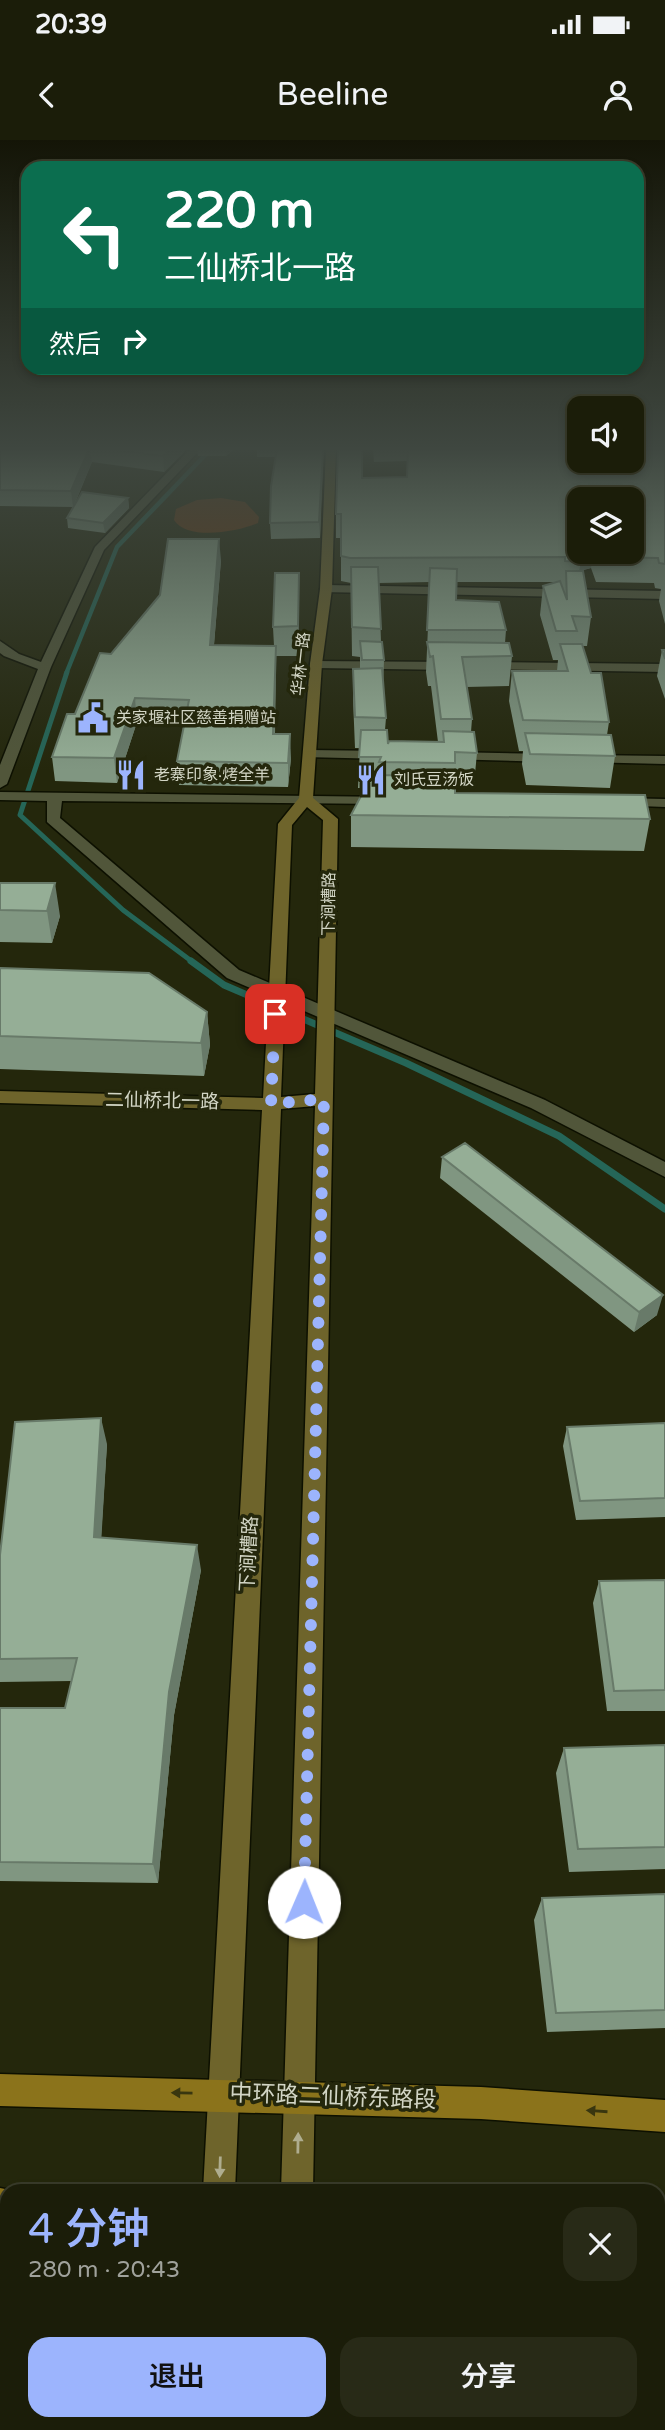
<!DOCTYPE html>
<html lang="zh">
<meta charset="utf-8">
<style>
body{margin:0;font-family:"Varela Round","Noto Sans SC",sans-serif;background:#282a17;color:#f1f3f6;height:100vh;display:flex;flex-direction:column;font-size:26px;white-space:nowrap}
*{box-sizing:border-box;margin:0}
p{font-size:23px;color:#a0a29c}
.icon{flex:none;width:38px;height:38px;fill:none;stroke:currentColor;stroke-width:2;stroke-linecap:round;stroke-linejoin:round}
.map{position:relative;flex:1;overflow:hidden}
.details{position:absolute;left:0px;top:2044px;width:665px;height:247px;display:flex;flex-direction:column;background:#1b1d09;border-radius:21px 21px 0 0;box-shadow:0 4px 10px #0003,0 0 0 2px #393b2a}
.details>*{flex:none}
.banner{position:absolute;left:21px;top:21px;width:623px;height:214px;border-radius:21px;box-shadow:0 4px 10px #0003,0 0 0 2px #393b2a;background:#0b6e4f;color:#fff;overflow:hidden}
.controls{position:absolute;left:567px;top:256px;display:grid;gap:14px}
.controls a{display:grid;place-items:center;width:77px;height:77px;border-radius:14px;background:#1b1d09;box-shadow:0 4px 10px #0003,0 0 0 2px #393b2a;font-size:35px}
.pin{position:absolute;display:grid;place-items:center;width:60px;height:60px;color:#fff;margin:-30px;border-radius:14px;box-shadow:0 4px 10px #0006}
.me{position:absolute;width:77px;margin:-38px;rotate:1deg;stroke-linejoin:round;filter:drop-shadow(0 0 5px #0008)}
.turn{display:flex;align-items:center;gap:24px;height:147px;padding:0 28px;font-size:32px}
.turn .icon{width:91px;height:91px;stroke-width:2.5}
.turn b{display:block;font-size:49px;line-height:60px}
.then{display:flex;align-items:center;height:66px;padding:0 28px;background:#0003;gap:14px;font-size:26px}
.round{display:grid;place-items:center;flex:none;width:74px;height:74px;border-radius:21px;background:#282a17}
.overview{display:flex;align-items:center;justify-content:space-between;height:119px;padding:0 28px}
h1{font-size:42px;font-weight:600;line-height:52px;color:#9cb4fd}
.action{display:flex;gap:14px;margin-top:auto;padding:14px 28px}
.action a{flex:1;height:80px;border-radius:21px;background:#9cb4fd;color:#111;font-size:28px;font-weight:600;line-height:80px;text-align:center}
.action a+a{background:#282a17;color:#f1f3f6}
.status{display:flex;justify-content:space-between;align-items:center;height:49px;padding:0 35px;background:#1b1d09;direction:ltr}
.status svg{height:19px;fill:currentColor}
header{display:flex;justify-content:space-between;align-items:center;height:91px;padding:0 28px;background:#1b1d09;font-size:32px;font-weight:600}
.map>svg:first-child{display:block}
</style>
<div class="status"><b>20:39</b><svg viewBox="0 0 49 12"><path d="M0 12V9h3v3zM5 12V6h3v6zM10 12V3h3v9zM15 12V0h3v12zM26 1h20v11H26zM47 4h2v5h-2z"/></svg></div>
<header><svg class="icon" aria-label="back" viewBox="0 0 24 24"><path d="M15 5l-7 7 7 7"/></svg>Beeline<svg class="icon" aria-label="person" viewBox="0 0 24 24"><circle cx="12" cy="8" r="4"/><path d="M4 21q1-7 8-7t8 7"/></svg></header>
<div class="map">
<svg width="665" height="2290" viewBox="0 0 665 2290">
<rect width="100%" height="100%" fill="#24270c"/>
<path fill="#6a360e" d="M221,358L245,362L259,377L258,383C238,392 187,401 174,380L176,369L197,360Z"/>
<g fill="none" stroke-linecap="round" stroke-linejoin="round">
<path stroke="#256658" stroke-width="4.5" d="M66,534L117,407L211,309"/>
<path stroke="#256658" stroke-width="5" d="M67,532L20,675L123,770L194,823"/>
<path stroke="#256658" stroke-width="7" d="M191,821L224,845L406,923L559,996L665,1069"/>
<g stroke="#0d1000" stroke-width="3">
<path id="street" d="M190,309H201L104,410L51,527L7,644L0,648V625L38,529L4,516L0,513V501L19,514L41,522L95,407Z
M326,445L665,451V459L322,452L320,449Z
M311,521L453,522L459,526L453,530L316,528L310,524Z
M485,522L665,524V532L480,529V523Z
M309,610L386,611L393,615L386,619L304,617V611Z
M450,612L551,614L558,618L551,622L445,619V613Z
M587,615L665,616V624L582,622V616Z
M0,652L391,657V663L386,664L62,661L60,678L239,830L545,960L665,1022V1037L531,968L227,838L47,682V661L0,660Z
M618,658L665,659V667L613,665V659Z"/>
</g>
<g stroke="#0d1000" stroke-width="3">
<path id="secondary" d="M326,309H336L332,449L322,524L313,658L338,679L313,2051H281L315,966L281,969L235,2051H203L262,970L0,963V951L263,958L278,684L299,658L310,524L320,449ZM307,667L323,680L315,954L281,957L292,685Z
M214,2284H250L251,2290H215Z
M299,2284H335V2290H299Z"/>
</g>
<g stroke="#0d1000" stroke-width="3">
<path id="primary" d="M0,1934L481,1947L665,1960V1992L481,1979L0,1966Z
M0,2048L15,2051H7V2080H0Z
M658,2066L665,2067V2101L658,2100Z"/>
</g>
<use href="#street" fill="#51563a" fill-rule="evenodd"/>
<use href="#secondary" fill="#6e642b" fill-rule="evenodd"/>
<use href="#primary" fill="#8b731b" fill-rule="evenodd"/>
</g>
<path fill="#809681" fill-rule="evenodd" d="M0,309H187L164,332L92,322L74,366L128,358L129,368L105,393L68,388L67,378L73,367L0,366Z
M197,309H234L226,316H198Z
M257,309H314V310H323L320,398L271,399L270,383L276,317H257Z
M373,309H665V484L659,461L661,449L655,448L654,443L596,442L591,428L580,431L591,477L587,506H582L609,582L607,595L615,616L610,648L526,645L522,624L523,611H519L509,561L512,531H557L558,520H553L540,475L543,446L558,442H457L456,460L506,490L505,503L512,516L509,546L466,547L472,579L471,592L477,613L474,644H455V653L650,679L644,711L351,707V675L365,648H358L360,608H355L353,559V529H360V517L352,516L351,443L341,441V398H336V374L362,338L407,337V321L374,322ZM632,359V411H579ZM430,442L426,532L428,546H431L438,602L388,604L385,590L386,578L383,547L384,520L381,502L379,443Z
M221,420L214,505L274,506L273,487L299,462V516H276L275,594L291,618L288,647L179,645L177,621L184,583L137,582L117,643L55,641L52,617L111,514Z
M662,510H665V559L657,536Z
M0,743L60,776L52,803L0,802Z
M0,828L207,872L210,905L204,936L0,929Z
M442,1017L657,1175L634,1192L440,1038Z
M665,1283V1377L576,1380L563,1306L567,1287Z
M107,1304L101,1397L201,1430L174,1575L158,1743L0,1741V1568H65L71,1541L0,1542V1415Z
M665,1440V1571H607L593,1463L599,1441Z
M665,1605V1729L569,1732L556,1633L564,1608Z
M665,1754V1888L547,1892L534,1780L542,1758Z"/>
<path fill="#687a69" d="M89,309H90L92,322L73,367L71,351Z
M170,309H187L164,332L163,316Z
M226,309H234L226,316Z
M323,310V326L320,398L319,382Z
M128,358L129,368L105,393L103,383Z
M219,399L221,420L212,528L210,505Z
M578,407H579V411H593L591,428L579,431L581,422Z
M299,433V516L298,486Z
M276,506V529L274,618L273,594Z
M135,558L137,582L117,643L114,618Z
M290,594L291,618L288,647V623Z
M55,743L60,776L52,803L47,771Z
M207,872L210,905L204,936L201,903Z
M663,1155L657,1175L634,1192L639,1172Z
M101,1278L107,1304L100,1421L94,1397Z
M197,1405L201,1430L174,1575L158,1743L153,1724L169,1552Z"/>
<path fill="#95ae96" stroke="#687a69" stroke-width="2" d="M0,309H89L71,351L0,350Z
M107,309H170L163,316Z
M277,309H313V310H323L319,382L270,383L271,346Z
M338,309H362V338L407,337L408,309H579V320H632V309H665V424L659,423L658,418L599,417L597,411H632V359H579V407H578L581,422L565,421V417L350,418L341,416V374H336Z
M82,352L128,358L103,383L67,378Z
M168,399H219L210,505L276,506L273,594H290L288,623L177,621L189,560L135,558L114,618L52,617L67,574H75L100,513L111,514L160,455Z
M351,427H378L381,489L352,487Z
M430,428L457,429L456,460L499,462L506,490H427Z
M566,431H583L591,477L572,476L577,491H556L543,446L560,441L567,460Z
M275,433H299L298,486L273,487Z
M360,501L382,502L384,520H362Z
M427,502L509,503L512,516L462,517L472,579H441L433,516L430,517Z
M560,504H582L591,533H601L609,582L523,580L512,531H568Z
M662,510H665V519Z
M382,528L386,578L355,577L353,529Z
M361,590H387L388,604L389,601L444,602L443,591L474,592L477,613L455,612V623L379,622L381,617H359Z
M525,593L611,595L615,616L530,614Z
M372,635L455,636V653L645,655L650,679L351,675Z
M0,743H55L47,771L0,770Z
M0,828L149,833L207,872L201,903L0,896Z
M465,1003L663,1155L639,1172L442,1017Z
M101,1278L94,1397L197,1405L169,1552L153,1724L0,1722V1568H65L77,1518L0,1519V1415L15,1282Z
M665,1283V1358L580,1361L567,1287Z
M665,1440V1550L614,1551L599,1441Z
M665,1605V1707L578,1709L564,1608Z
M665,1754V1870L556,1873L542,1758Z"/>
<defs><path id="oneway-solid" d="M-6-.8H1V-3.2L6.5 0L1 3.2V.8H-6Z" transform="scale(1.75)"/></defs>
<g fill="#39360f">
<use href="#oneway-solid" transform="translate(182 1953) rotate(-179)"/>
<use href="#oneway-solid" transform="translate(597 1971) rotate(-176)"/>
</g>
<g fill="#afad8f">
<use href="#oneway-solid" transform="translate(298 2003) rotate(-89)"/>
<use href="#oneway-solid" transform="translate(220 2027) rotate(92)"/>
</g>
<linearGradient id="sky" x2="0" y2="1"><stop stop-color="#141507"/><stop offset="0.49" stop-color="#3f4740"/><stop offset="1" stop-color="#3f4740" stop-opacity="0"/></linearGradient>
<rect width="665" height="630" fill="url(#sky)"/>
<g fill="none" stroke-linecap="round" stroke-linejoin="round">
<path stroke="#9cb4fd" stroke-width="12" stroke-dasharray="0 21.6" d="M275,874L271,964L324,959L304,1762"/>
</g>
<defs>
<g id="civic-bare" transform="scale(2.415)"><path d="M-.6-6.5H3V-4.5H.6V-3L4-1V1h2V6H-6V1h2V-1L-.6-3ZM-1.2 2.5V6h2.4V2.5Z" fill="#9cb4fd" stroke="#24270c" stroke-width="2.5" paint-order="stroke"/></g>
<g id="restaurant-bare" transform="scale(2.415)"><path d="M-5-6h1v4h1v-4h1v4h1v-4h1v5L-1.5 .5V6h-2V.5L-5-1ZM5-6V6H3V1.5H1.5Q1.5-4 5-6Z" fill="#9cb4fd" stroke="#24270c" stroke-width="2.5" paint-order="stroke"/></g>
</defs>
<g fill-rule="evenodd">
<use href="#civic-bare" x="93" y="578"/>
<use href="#restaurant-bare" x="131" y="635"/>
<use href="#restaurant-bare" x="371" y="640"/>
</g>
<g text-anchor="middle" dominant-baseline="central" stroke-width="7" stroke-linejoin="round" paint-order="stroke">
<g font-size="16" fill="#d2d5c5" stroke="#24270c">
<text transform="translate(301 524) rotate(-84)">华林一路</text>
<text transform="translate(329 764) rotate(-89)">下涧槽路</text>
</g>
<g font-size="16" fill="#d2d5c5" stroke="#24270c" text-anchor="start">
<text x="116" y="578">关家堰社区慈善捐赠站</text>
<text x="154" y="635">老寨印象·烤全羊</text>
<text x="394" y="640">刘氏豆汤饭</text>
</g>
<g font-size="19" fill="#d2d5c5" stroke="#24270c">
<text transform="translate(162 961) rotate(1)">二仙桥北一路</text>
<text transform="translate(249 1414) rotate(-87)">下涧槽路</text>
</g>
<g font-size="23" fill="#d2d5c5" stroke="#24270c">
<text transform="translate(333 1957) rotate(2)">中环路二仙桥东路段</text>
</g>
</g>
</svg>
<div class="controls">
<a><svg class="icon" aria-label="sound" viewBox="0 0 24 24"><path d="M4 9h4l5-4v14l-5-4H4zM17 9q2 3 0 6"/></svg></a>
<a><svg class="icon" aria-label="layers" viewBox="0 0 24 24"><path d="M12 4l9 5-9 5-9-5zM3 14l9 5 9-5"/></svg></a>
</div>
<div class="pin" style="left:275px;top:874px;background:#d93025"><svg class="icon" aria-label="arrive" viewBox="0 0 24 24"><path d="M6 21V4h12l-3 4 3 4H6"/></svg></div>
<svg class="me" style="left:304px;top:1762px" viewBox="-20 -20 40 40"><circle r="19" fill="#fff"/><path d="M0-13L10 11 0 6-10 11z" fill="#9cb4fd"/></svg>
<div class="banner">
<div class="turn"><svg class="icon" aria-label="left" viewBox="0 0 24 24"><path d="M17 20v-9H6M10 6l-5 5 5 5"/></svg><div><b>220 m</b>二仙桥北一路</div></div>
<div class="then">然后<svg class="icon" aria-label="right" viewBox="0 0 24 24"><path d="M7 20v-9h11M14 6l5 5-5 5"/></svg></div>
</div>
<section class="details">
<div class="overview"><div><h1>4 分钟</h1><p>280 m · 20:43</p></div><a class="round"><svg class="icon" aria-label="close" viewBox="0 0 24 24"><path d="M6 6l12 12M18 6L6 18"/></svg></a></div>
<div class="action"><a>退出</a><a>分享</a></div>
</section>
</div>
